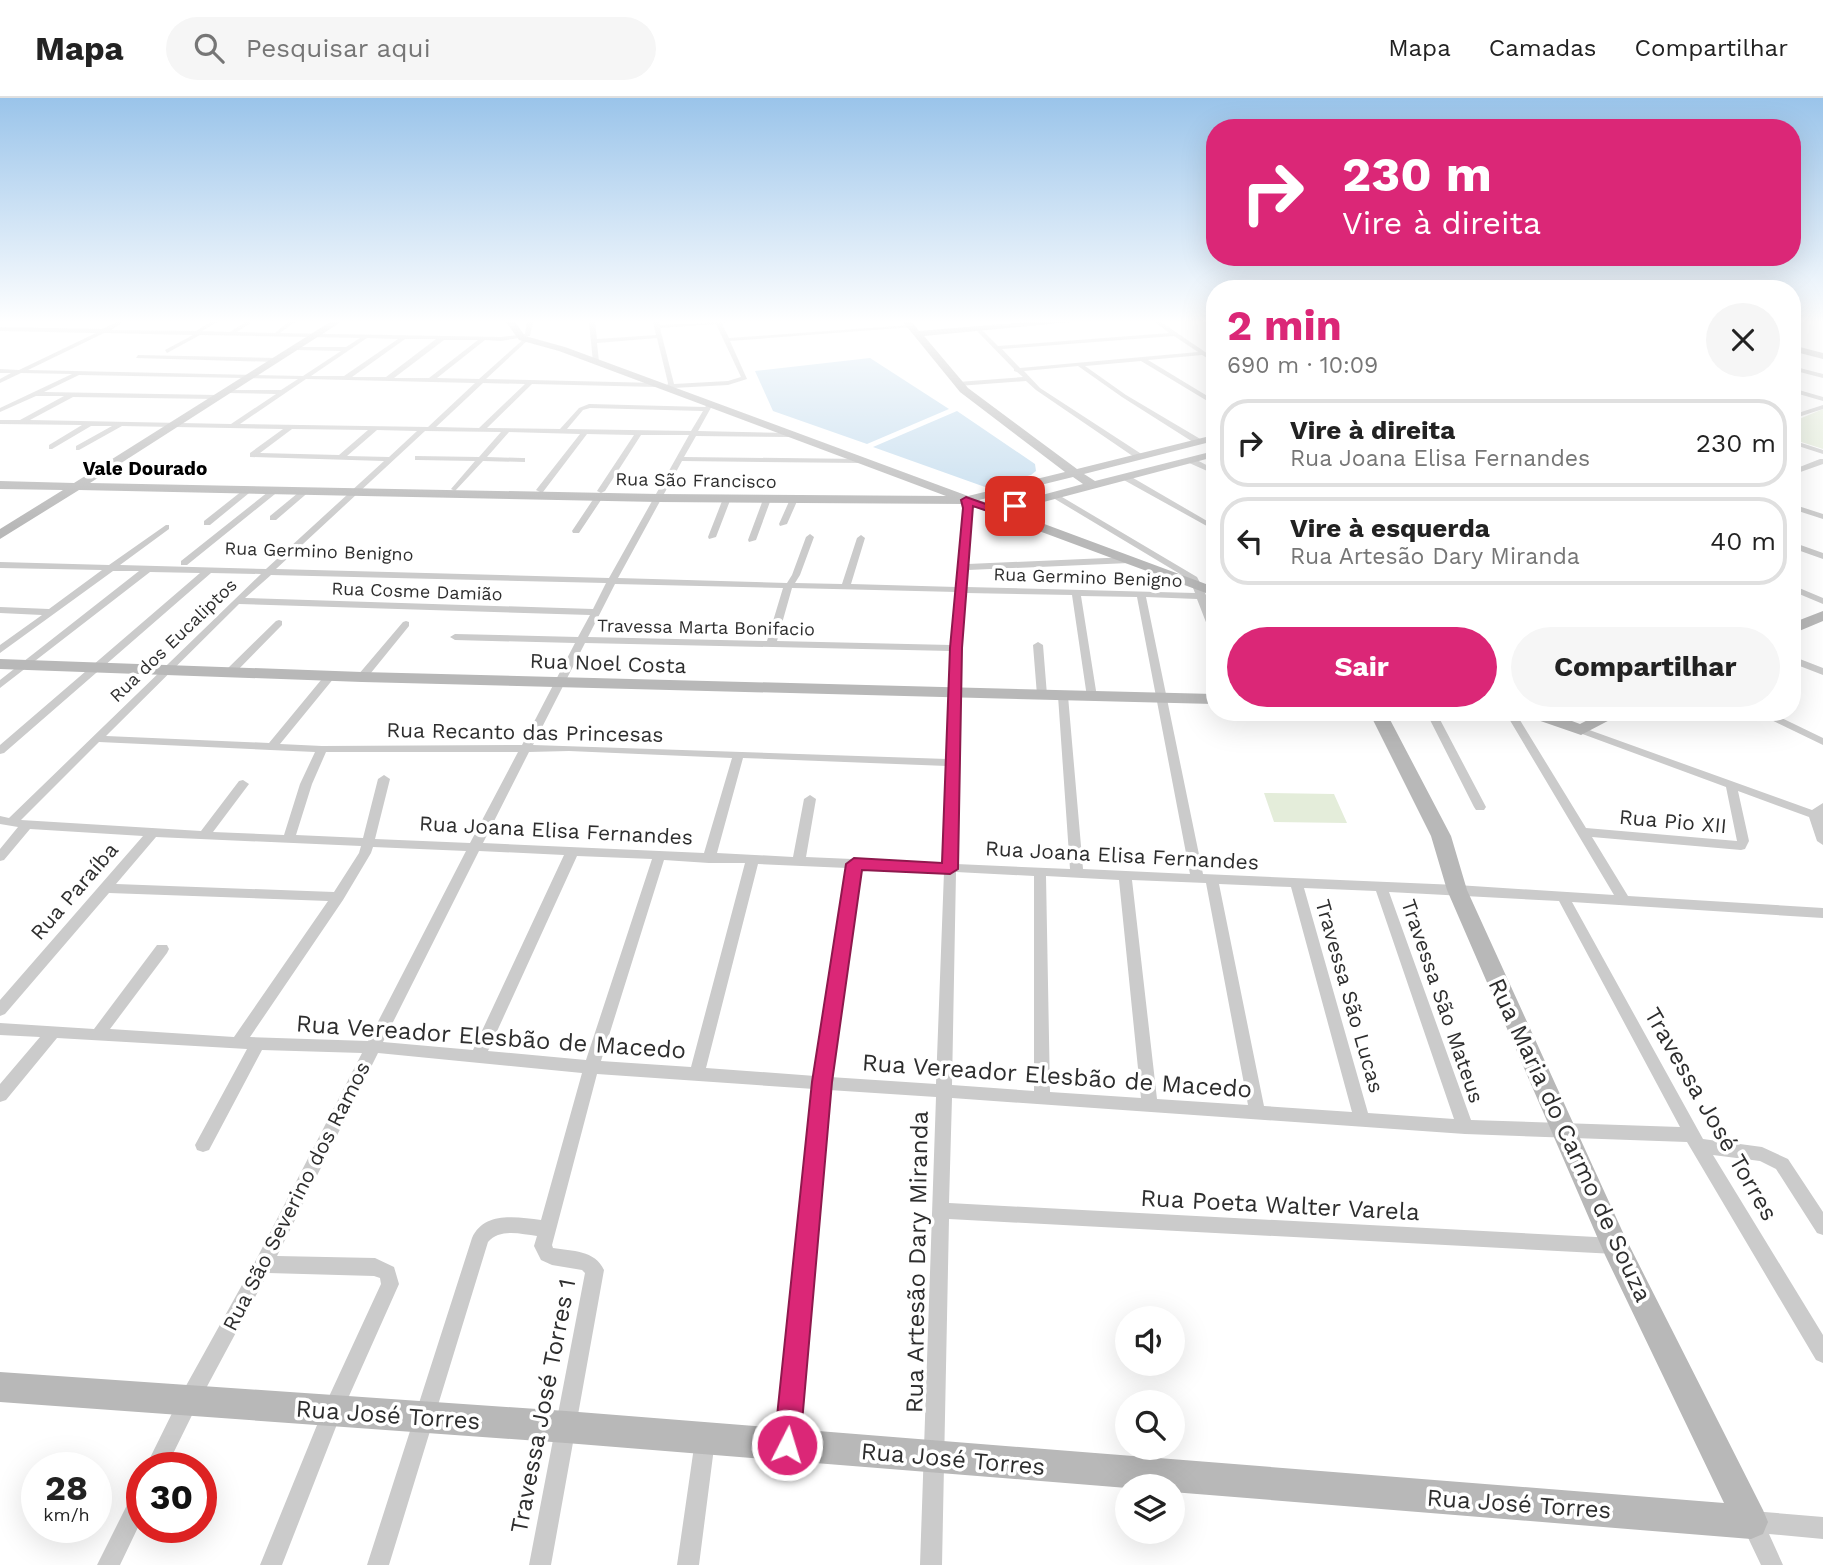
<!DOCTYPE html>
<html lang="pt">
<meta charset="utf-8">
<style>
body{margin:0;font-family:"Work Sans",sans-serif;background:#f6f6f6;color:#222;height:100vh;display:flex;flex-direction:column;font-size:26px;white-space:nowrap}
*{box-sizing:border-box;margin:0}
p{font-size:23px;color:#767676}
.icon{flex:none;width:38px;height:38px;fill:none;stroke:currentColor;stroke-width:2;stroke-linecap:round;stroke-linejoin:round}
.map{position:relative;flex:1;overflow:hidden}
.panel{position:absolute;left:1206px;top:182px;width:595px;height:441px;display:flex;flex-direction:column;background:#fff;border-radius:28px;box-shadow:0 7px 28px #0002}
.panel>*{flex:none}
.guide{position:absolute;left:1206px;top:21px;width:595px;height:147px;border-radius:28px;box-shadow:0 7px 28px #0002;background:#db2777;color:#fff;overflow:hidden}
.fabs{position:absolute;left:1115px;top:1208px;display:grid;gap:14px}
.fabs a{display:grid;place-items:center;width:70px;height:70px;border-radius:50%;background:#fff;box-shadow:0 7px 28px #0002;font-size:35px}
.speed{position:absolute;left:21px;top:1354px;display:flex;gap:14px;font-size:35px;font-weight:700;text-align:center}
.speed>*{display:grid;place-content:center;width:91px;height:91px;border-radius:50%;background:#fff;box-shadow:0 7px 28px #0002;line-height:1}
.speed small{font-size:18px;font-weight:400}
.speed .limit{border:10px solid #d22;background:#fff;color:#111}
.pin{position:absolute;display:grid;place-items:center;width:60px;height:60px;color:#fff;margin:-30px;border-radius:14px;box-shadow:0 4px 10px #0006}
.me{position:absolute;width:77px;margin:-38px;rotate:5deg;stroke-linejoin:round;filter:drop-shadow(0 0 5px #0008)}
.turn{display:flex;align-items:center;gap:24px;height:147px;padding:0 21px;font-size:32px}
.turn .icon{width:91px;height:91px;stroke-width:2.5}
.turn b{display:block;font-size:49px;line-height:60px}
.round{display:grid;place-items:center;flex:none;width:74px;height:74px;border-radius:37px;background:#f6f6f6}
.head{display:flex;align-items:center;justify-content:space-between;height:119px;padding:0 21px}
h1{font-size:42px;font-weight:700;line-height:52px;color:#db2777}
.action{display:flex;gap:14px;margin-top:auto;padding:14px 21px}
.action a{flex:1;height:80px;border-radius:42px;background:#db2777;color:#fff;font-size:28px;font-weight:700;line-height:80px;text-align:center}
.action a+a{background:#f6f6f6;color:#222}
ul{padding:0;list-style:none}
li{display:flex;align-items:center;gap:21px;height:88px;margin:0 14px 10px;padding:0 7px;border:4px solid #e0e0e0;border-radius:28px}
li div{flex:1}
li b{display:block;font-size:26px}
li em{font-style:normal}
header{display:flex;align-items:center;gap:42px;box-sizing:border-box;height:98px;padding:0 35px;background:#fff;border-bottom:2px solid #e0e0e0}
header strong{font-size:33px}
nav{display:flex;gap:38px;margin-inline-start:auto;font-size:24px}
.search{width:490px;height:63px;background:#f6f6f6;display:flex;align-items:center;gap:18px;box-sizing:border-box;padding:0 24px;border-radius:38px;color:#767676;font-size:26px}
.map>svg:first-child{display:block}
</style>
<header>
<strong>Mapa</strong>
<div class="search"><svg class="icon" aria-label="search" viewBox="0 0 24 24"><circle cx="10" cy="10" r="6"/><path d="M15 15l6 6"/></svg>Pesquisar aqui</div>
<nav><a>Mapa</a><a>Camadas</a><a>Compartilhar</a></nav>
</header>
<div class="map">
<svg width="1823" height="1467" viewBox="0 0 1823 1467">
<rect width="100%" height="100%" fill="#fff"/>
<path fill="#e4edda" d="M1823,311V351L1792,341V324Z
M1264,695L1334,696L1347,725L1274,724Z"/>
<path fill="#c5ddee" d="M870,260L949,311L867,346L773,313L755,273Z
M957,313L1035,366L1036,373L1031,377L985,389L873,349Z"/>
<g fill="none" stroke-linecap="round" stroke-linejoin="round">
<path fill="#cbcbcb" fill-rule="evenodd" d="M117,224H124L111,232L196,233L210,224H217L202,233L230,234L245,224H252L237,234L275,235L288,224H295L280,235L501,239L525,236L527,224H533L530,238L501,243L485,242L437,280L479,281L526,239L528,242L486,281L658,285L661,287L658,289L532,286L487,330L560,331L579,310L589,306L705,309L710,304L713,306L698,333L791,335L795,337L791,339L696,338L684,359L863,361L867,363L863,365L682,363L618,480L787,485L792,477L806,439L810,436L814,439L800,477L795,485L842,486L857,440L861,437L865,440L851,486L957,489L965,410L962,402L966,400L970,402L973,410L968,466L1129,459L1133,462L1129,465L968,472L966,489L1195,495L1190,482L1050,398L1057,396L1197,479C1206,496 1216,516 1214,535L1209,532L1197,501L1146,499L1203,776L1457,787L1614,797L1505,614H1515L1586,730L1737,743L1726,689L1577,634L1576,632L1577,630L1581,629L1812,712L1823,705V747L1817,743L1809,719L1738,693L1749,743L1745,751L1741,752L1592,739L1628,798L1823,810V820L1572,804L1703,1041L1762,1049L1788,1061L1823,1114V1137L1817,1135L1776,1071L1760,1063L1713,1057L1823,1237V1265L1816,1262L1687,1044L1465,1036L952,1000L949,1105L1615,1140L1621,1142L1624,1148L1621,1154L1615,1156L949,1121L942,1467H920L936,999L829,992L797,1347L794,1354L787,1357L780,1354L777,1347L814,991L597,976L552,1147L553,1150C572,1153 595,1152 604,1172L551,1467H529L585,1175L582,1172L552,1167L541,1162L534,1148L537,1138C521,1136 500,1130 488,1144L389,1467H367L472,1140C484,1113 517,1119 541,1122L582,975L378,955L277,1158L375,1160L394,1169L399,1186L341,1316L282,1467H260L326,1305L381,1186L380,1180L374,1178L268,1175L196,1309L166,1370H145L182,1295L257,1160L362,955L262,952L209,1052L203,1054L197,1052L195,1047L247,951L57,940L6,1002L0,1004V986L40,939L0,937V925L94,931L157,847H167L169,851L167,855L110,931L234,939L328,803L109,795L5,916L0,918V902L143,738L30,731L4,762L0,763V751L18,729L0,726V718L9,720L261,476L211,475L4,655L0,656V647L200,475L150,474L0,590V582L139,473H113L0,555V547L42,517L0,515V509L49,511L102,472L0,470V464L109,467L166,427H169V431L120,467L266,471L384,363L250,359V355L283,331L122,328L79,352H76V348L112,328H91L52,351H49V347L82,327L0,326V322H20L64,298H36L0,314V310L72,276L21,275L0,285V281L11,275H0V271L19,272L96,235L0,233V229L102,231ZM104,235L193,237L165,252L167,255L200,237L360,240L346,249H295L297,252L341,253L303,278L28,272ZM367,240L398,241L344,278H311ZM405,241H436L386,279H352ZM444,242H478L429,280H394ZM79,277L298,281L281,292H226V294L228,295L276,296L231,326L30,322L73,299L217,301L220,299L217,297L44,294ZM306,281L475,285L428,329L240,326ZM483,285L525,286L479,330L436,329ZM590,310L703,313L691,333L567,331L583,312ZM292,331L368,332L339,357L260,355ZM377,332L417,333L389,359L347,358ZM425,333L501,334L479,359L415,358V362H418L475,363L451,391L455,393L483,363L525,364V360H522L487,359L509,334L580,336L536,392L540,394H543L587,336L634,337L597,393L601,395L605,393L641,337H689L609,480L276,471ZM271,477L606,485L593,511L245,500ZM615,486L783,490L767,543L588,539ZM792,490L957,494L951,547L777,543ZM966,495L1072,497L1087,599L1092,602L1097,599L1081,498L1137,499L1190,776L1083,771L1068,598L1063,595L1058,598L1070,771L956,766L961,550ZM239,506L590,517L578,539L455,536L450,539L455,542L575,545L522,647L322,648L280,646L334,580V576H326L269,645L106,638ZM585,545L951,553L947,661L533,647ZM99,644L315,654L300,686L284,737L213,734L249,686L243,682L239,683L201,733L21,722ZM569,653L732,660L704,755L483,745L529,654ZM326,654H518L470,745L375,741L390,681L384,677L378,681L363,740L296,737L312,686ZM743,660L947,668L944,765L806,759L816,701L810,697L804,701L793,759L717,755ZM156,739L361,748L359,755L334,794L116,786ZM373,749L466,753L368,943L250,939L343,802L371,755ZM479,753L564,757L473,952L383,944ZM577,758L652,761L586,962L488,953ZM664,762L709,765H745L691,969L601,963ZM758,766L847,770L815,978L706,970ZM860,770L944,774L936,986L830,979ZM956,774L1034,778V993L952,987ZM1046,778L1119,782L1141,1000L1050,994ZM1132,782L1206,785L1248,1007L1157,1001ZM1219,786L1291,789L1352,1014L1264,1008ZM1304,790L1376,793L1454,1021L1368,1015ZM1389,794L1559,803L1680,1029L1471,1022Z
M589,224H595L597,241L656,237L653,224H659L660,227L726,224L722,226L729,240L910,227L913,229L730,243L747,281L728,287L673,290L669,293L666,291L668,285L657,240L597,245L599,264L596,266L593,264ZM716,226L741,279L728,283L674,286L660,230Z
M1155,224H1161L1214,260V264L1202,257L1148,262L1214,302V307L1141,263L1085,268L1126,297L1202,342V346H1196L1122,299L1078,268L1024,273L1040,290L1143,357V361H1137L1036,292L1026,283L958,288L955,286L958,284L1023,279L1017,274L1014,273V271L976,232V230H980L998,248L1169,235ZM1174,238L1198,254L1020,270L1002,251Z
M138,257L277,260L280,262L277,264L136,260Z
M1792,268L1823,276V280L1792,272Z
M1792,290L1823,299V303L1792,294Z
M1823,307V311L1792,321V317Z
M1792,342L1823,352V356L1792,346Z
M1187,360H1193L1214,371V376L1187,364Z
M1820,361H1823V366L1792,377V372Z
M1122,377H1128L1214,427V432L1122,381Z
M247,389L254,391L210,427H204V423Z
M273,390L280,392L187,467H181V463Z
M304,390L311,392L276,422H270V418Z
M596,397L603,399L579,435H573L572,433Z
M724,398L731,400L716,439L709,441L708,439Z
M764,399L771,401L756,442L749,444L748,442Z
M791,399L798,401L787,426L780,428L779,426Z
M1792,406L1823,416V421L1792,411Z
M1792,444L1823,455V461L1792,450Z
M1792,487L1823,500V506L1792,493Z
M279,522L282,523V527L233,577H225V573L276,523Z
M406,523L409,524V528L366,581H358V577L403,524Z
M1038,544L1043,547L1047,597L1042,600L1037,597L1033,547Z
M1792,558L1823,570V577L1792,565Z
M1426,614H1436L1486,709L1484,712H1476L1474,709Z
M1755,614H1769L1823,640V647Z
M705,1332L712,1335L715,1342L699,1467H677L695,1342L698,1335Z
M142,1388V1421L120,1467H97L135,1391Z
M1752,1413L1823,1419V1441L1769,1436L1783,1467H1761L1741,1425L1744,1416Z"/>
<path fill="#b8b8b8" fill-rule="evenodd" d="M330,224H341L90,385L658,396L946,398L559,253L519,242L506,224H515L525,238L565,249L968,398L1065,374L960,294L903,224H912L919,233L1028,224H1070L924,238L968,290L1077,371L1214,337V343L1084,376L1095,383L1214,353V359L1009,413L1214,489V498L966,406L658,404L79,392L0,441V431L63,392L0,391V383L74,385ZM1073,379L1083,386L997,409L979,402Z
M1792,247L1823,255V261L1792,253Z
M1823,513V523L1792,536V525Z
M0,561L362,574L1214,596V606L362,584L0,571Z
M1369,614H1386L1451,738L1467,792L1625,1139L1763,1412L1768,1424L1763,1436L1751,1441L1172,1394V1388H1127V1390L566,1345L0,1304V1274L566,1313L1724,1405L1605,1157L1447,792L1431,738Z
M1524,614H1548L1580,626L1603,614H1625L1581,637L1526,618Z"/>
</g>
<linearGradient id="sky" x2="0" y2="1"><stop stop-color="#9ac4ea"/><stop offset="0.52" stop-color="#fff"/><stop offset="1" stop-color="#fff" stop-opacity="0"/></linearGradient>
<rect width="1823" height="430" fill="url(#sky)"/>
<path fill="#db2777" stroke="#8e194d" stroke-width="2" d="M966,399L997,410L1015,405L1020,408L996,416L973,408L962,550L958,771L950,776L862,772L832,984L800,1347L796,1357L787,1361L778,1357L774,1347L812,984L846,766L854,760L942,765L950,550L963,410L961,402Z"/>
<g text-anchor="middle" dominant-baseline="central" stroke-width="7" stroke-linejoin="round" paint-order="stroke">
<g font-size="18" fill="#2e2e2e" stroke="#fff">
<text transform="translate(696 382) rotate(1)">Rua São Francisco</text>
<text transform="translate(319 453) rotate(2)">Rua Germino Benigno</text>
<text transform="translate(1088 479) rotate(2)">Rua Germino Benigno</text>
<text transform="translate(417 493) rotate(2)">Rua Cosme Damião</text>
<text transform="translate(706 529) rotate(1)">Travessa Marta Bonifacio</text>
<text transform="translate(173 542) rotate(-44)">Rua dos Eucaliptos</text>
</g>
<g font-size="19" font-weight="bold" fill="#000" stroke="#fff">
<text x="145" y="370">Vale Dourado</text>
</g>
<g font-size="21" fill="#2e2e2e" stroke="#fff">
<text transform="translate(608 565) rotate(2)">Rua Noel Costa</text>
<text transform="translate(525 634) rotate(1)">Rua Recanto das Princesas</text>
<text transform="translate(1673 723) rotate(5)">Rua Pio XII</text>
<text transform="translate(556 732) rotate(3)">Rua Joana Elisa Fernandes</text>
<text transform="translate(1122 757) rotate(3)">Rua Joana Elisa Fernandes</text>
<text transform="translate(74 793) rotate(-49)">Rua Paraíba</text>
<text transform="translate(1350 898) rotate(74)">Travessa São Lucas</text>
<text transform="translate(1443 903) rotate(71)">Travessa São Mateus</text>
<text transform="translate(296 1098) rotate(-63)">Rua São Severino dos Ramos</text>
</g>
<g font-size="24" fill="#2e2e2e" stroke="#fff">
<text transform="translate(491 939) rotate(4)">Rua Vereador Elesbão de Macedo</text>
<text transform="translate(1057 978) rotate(4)">Rua Vereador Elesbão de Macedo</text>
<text transform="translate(1711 1016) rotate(60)">Travessa José Torres</text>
<text transform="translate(1570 1042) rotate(65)">Rua Maria do Carmo de Souza</text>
<text transform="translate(1280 1107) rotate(3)">Rua Poeta Walter Varela</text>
<text transform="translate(917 1164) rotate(-89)">Rua Artesão Dary Miranda</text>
<text transform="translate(543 1308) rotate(-79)">Travessa José Torres 1</text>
<text transform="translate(388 1317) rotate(4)">Rua José Torres</text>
<text transform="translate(953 1361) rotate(5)">Rua José Torres</text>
<text transform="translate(1519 1406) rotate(4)">Rua José Torres</text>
</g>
</g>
</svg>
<div class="fabs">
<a><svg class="icon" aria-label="sound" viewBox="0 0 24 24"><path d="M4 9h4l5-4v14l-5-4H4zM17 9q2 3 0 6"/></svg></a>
<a><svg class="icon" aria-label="search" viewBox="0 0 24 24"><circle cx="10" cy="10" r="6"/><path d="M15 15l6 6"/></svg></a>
<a><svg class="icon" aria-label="layers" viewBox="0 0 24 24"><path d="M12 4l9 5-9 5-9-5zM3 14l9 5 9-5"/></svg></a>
</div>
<div class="speed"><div>28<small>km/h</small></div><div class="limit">30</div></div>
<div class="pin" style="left:1015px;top:408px;background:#d93025"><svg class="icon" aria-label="arrive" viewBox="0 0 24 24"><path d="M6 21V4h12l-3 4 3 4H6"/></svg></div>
<svg class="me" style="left:787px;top:1347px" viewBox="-20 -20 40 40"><circle r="17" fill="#db2777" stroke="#fff" stroke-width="3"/><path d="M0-11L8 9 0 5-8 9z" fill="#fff"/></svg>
<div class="guide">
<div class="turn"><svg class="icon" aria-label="right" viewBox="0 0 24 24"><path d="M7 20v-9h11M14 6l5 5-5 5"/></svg><div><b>230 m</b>Vire à direita</div></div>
</div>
<section class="panel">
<div class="head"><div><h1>2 min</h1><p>690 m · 10:09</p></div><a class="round"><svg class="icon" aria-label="close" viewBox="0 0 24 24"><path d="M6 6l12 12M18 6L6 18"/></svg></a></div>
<ul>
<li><svg class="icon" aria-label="right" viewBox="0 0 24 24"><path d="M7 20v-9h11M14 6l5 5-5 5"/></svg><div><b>Vire à direita</b><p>Rua Joana Elisa Fernandes</p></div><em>230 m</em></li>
<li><svg class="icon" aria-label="left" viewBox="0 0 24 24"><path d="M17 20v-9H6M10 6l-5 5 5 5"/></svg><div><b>Vire à esquerda</b><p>Rua Artesão Dary Miranda</p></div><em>40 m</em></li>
</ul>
<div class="action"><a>Sair</a><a>Compartilhar</a></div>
</section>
</div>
